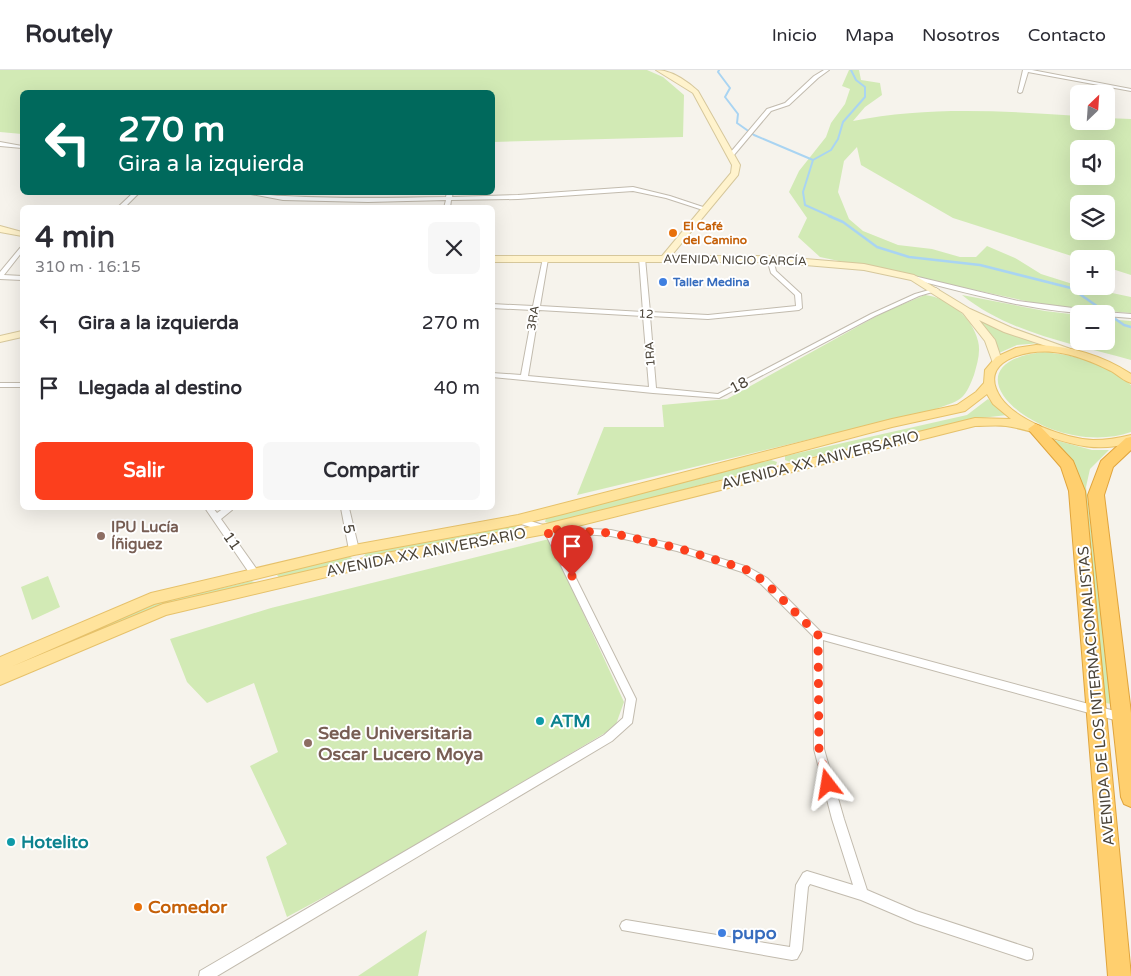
<!DOCTYPE html>
<html lang="es">
<meta charset="utf-8">
<style>
body{margin:0;font-family:"Varela Round",sans-serif;background:#f7f7f7;color:#2b2b33;height:100vh;display:flex;flex-direction:column;font-size:19px;white-space:nowrap}
*{box-sizing:border-box;margin:0}
p{font-size:16px;color:#7c7c81}
.icon{flex:none;width:28px;height:28px;fill:none;stroke:currentColor;stroke-width:2;stroke-linecap:round;stroke-linejoin:round}
.map{position:relative;flex:1;overflow:hidden}
.details{position:absolute;left:20px;top:135px;width:475px;height:305px;display:flex;flex-direction:column;background:#fff;border-radius:8px;box-shadow:0 5px 20px #0002}
.details>*{flex:none}
.guide{position:absolute;left:20px;top:20px;width:475px;height:105px;border-radius:8px;box-shadow:0 5px 20px #0002;background:#00695c;color:#fff;overflow:hidden}
.needle{width:32px;rotate:25deg}
.controls{position:absolute;left:1070px;top:15px;display:grid;gap:10px}
.controls a{display:grid;place-items:center;width:45px;height:45px;border-radius:8px;background:#fff;box-shadow:0 5px 20px #0002;font-size:25px}
.pin{position:absolute;display:grid;place-items:center;width:42px;height:42px;color:#fff;margin:-51px -21px;border-radius:50% 50% 50% 0;rotate:-45deg;box-shadow:0 0 5px #0007}
.pin .icon{rotate:45deg}
.me{position:absolute;width:55px;margin:-28px;rotate:346deg;stroke-linejoin:round;filter:drop-shadow(0 0 4px #0008)}
.turn{display:flex;align-items:center;gap:18px;height:105px;padding:0 15px;font-size:22px}
.turn .icon{width:65px;height:65px;stroke-width:2.5}
.turn b{display:block;font-size:35px;line-height:42px}
.round{display:grid;place-items:center;flex:none;width:52px;height:52px;border-radius:8px;background:#f7f7f7}
.overview{display:flex;align-items:center;justify-content:space-between;height:85px;padding:0 15px}
h1{font-size:30px;font-weight:700;line-height:38px}
.action{display:flex;gap:10px;margin-top:auto;padding:10px 15px}
.action a{flex:1;height:58px;border-radius:8px;background:#fc3f1d;color:#fff;font-size:20px;font-weight:700;line-height:58px;text-align:center}
.action a+a{background:#f7f7f7;color:#2b2b33}
ul{padding:0;list-style:none}
li{display:flex;align-items:center;gap:15px;height:65px;padding:0 15px}
li div{flex:1}
li b{display:block;font-size:19px}
li em{font-style:normal}
header{display:flex;align-items:center;gap:30px;box-sizing:border-box;height:70px;padding:0 25px;background:#fff;border-bottom:1px solid #e1e1e2}
header strong{font-size:24px}
nav{display:flex;gap:28px;margin-inline-start:auto;font-size:18px}
.map>svg:first-child{display:block}
</style>
<header>
<strong>Routely</strong>
<nav><a>Inicio</a><a>Mapa</a><a>Nosotros</a><a>Contacto</a></nav>
</header>
<div class="map">
<svg width="1131" height="906" viewBox="0 0 1131 906">
<rect width="100%" height="100%" fill="#f6f3ec"/>
<path fill="#d2eab5" fill-rule="evenodd" d="M0,0H647L663,7L684,25L683,67L493,72L492,22H22V64L0,62Z
M849,0H859L861,10L880,13L882,25L865,37L853,51C927,36 1004,41 1079,46V51H1106V48L1131,49V205L1106,197V189H1081L953,148L861,95L857,77L844,91L838,122L849,149L863,161L898,175L932,179L960,187H976L987,176L1015,188L1041,204L1079,216L1131,227V243L1049,236L820,187L798,167L807,148L789,122L799,101L826,67L831,53L845,34L850,19L842,16ZM1079,79H1106V106H1079ZM1079,134H1106V161H1079Z
M925,225C949,228 972,247 978,271C981,282 977,294 974,305C971,313 967,323 961,328C955,333 943,336 936,339L577,425L604,357H664L662,335L727,329L884,242Z
M962,225L1045,241L1079,245V271H1106V249L1131,251V290C1073,274 1009,263 962,225Z
M977,249L1041,273L1017,275L999,283L995,269Z
M1043,282C1076,285 1105,293 1131,315V362C1048,391 933,295 1043,282Z
M988,329L1007,345L973,349L790,392L785,390V386L967,345Z
M1051,369L1092,380H1109L1090,399L1086,417L1112,634L1105,633L1081,414Z
M771,390L777,392L776,395L553,454L545,452L546,448Z
M510,455L517,456V460L370,488L363,487L367,482Z
M549,469L624,632L615,657L385,794L287,847L266,787L287,774L250,696L278,682L254,613L207,633L187,612L170,569L271,538Z
M348,486L352,488L350,493L280,509L277,505L284,501Z
M48,506L60,537L32,550L21,517Z
M251,511L257,513L160,538L0,607V600L155,534Z
M427,860L418,906H358Z"/>
<g fill="none" stroke-linecap="round" stroke-linejoin="round">
<path stroke="#a9d4f2" stroke-width="2" d="M719,0L718,2L730,18L725,27L738,44L737,53L754,65L813,90
M832,147L805,135L803,122L813,90L831,80L838,69L843,52L865,27V17L856,10L851,0"/>
<path stroke="#a9d4f2" stroke-width="2.5" d="M829,146L843,152L877,177L909,187L980,195L1071,218L1124,255L1131,257"/>
<g stroke="#c2bbae" stroke-width="2">
<path id="street" d="M824,0H829L818,8L789,35L771,41L734,85H730V83L767,39L785,33L814,6Z
M1023,0H1032L1131,19V21L1028,2L1022,22L1020,23L1018,22Z
M0,72L22,76V78L0,76Z
M633,117L670,126L709,139L706,141L666,128L633,121L518,129L451,130L450,138H444L446,130L368,132L283,130L240,122C255,122 270,126 285,126C339,129 393,128 446,127L447,122H453L452,127L518,125Z
M134,122H140L124,138H117Z
M22,177V182L4,205L22,206V210L0,209V202L20,178Z
M642,186L645,188L650,242L708,245L796,236L795,225L771,203L767,189L770,187L773,189L776,201L801,224L802,238L799,240L708,249L650,246L656,318L718,324L871,244L915,224L936,218L939,220L919,226L875,246L719,328L653,323L492,307V303L521,305L533,240L492,238V234L533,236L543,188L548,189L540,236L643,242L639,188ZM539,240L643,246L649,317L528,306Z
M914,206L1018,231L1104,242L1131,244V248L1106,246V244C1040,244 976,225 912,209V207Z
M0,313H22V317H0Z
M205,438H213L217,443L224,438H233L232,440L221,449L258,501L260,504L258,507H252Z
M341,438H349L359,480L357,482H351L349,480Z
M518,447L549,457L611,460L677,475L748,497L767,508L821,562L1126,644L1127,647L1126,650L1122,652L823,570L824,679L844,749L867,820L916,841L1032,879L1033,884L1032,889L1027,890L915,853L861,830L810,814L808,817L802,880L797,889L792,890L622,860L620,856L622,852L626,850L790,877L796,815L803,803L807,801L853,815L832,749L814,679L813,566L761,514L742,502L677,481L611,466L553,462L636,629L632,653L612,671L217,906H199L200,901L604,665L623,648L626,629L548,469L543,461L515,452L514,450L515,448Z"/>
</g>
<g stroke="#d6c79b" stroke-width="2">
<path id="secondary" d="M656,0C671,0 687,11 698,21L740,95L738,105L671,186H770L864,194L914,205L970,239L1012,258L1079,282L1078,284H1070L1004,262L979,250L995,270L1002,291L1001,293H993L985,271L963,243L911,210L864,200L770,192H492V186H662L731,103L732,95L693,23Z
M0,156L22,162V166L0,162Z
M22,261V267L0,272V266Z"/>
</g>
<g stroke="#e6c16a" stroke-width="2">
<path id="primary" d="M1036,275C1070,276 1102,285 1131,304V313C1124,311 1118,305 1111,301C1093,292 1074,284 1053,282C1026,279 976,291 1001,328C1017,351 1066,369 1093,370C1106,370 1119,368 1131,365V373C1080,387 1053,363 1006,356C996,355 985,356 975,356L546,464L386,493L166,545L0,615V601L3,600L0,601V587L151,523L354,475L518,445L892,349L957,335L976,322L984,313L985,300L996,287L1016,278ZM987,324L993,334L1011,349L975,348L546,454L386,483L163,534L13,596L154,534L354,485L518,455L563,444L892,357L965,341Z"/>
</g>
<g stroke="#e0a43c" stroke-width="2">
<path id="highway" d="M1035,354L1040,356L1073,391L1085,421L1131,906H1108L1069,421L1061,397L1028,359Z
M1131,367V380L1113,397L1104,425L1131,643V737L1124,734L1121,727L1088,425L1101,391L1126,368Z"/>
</g>
<use href="#street" fill="#fff" fill-rule="evenodd"/>
<use href="#secondary" fill="#fff3cd" fill-rule="evenodd"/>
<use href="#primary" fill="#ffe39c" fill-rule="evenodd"/>
<use href="#highway" fill="#ffcf6e" fill-rule="evenodd"/>
</g>
<g fill="none" stroke-linecap="round" stroke-linejoin="round">
<path stroke="#fc3f1d" stroke-width="9" stroke-dasharray="0 16.2" d="M572,506L546,459L611,463L678,478L745,499L764,511L818,565L819,679L828,714"/>
</g>
<g fill="#e8710a" stroke="#fff" stroke-width="2">
<circle cx="673" cy="163" r="5"/>
<circle cx="138" cy="837" r="5"/>
</g>
<g fill="#3f7fe0" stroke="#fff" stroke-width="2">
<circle cx="663" cy="212" r="5"/>
<circle cx="722" cy="863" r="5"/>
</g>
<g fill="#8d6e63" stroke="#fff" stroke-width="2">
<circle cx="101" cy="466" r="5"/>
<circle cx="308" cy="673" r="5"/>
</g>
<g fill="#0f9aa8" stroke="#fff" stroke-width="2">
<circle cx="540" cy="651" r="5"/>
<circle cx="11" cy="772" r="5"/>
</g>
<g text-anchor="middle" dominant-baseline="central" stroke-width="4" stroke-linejoin="round" paint-order="stroke">
<g font-size="12" font-weight="bold" fill="#c56008" stroke="#fff" text-anchor="start">
<text x="683" y="156">El Café<tspan x="683" dy="14">del Camino</tspan></text>
</g>
<g font-size="12" fill="#4b4439" stroke="#fff">
<text transform="translate(735 190) rotate(1)">AVENIDA NICIO GARCÍA</text>
<text transform="translate(646 244) rotate(3)">12</text>
<text transform="translate(533 248) rotate(-81)">3RA</text>
<text transform="translate(650 284) rotate(-94)">1RA</text>
</g>
<g font-size="12" font-weight="bold" fill="#366cbe" stroke="#fff" text-anchor="start">
<text x="673" y="212">Taller Medina</text>
</g>
<g font-size="15" fill="#4b4439" stroke="#fff">
<text transform="translate(739 315) rotate(-28)">18</text>
<text transform="translate(820 390) rotate(-14)">AVENIDA XX ANIVERSARIO</text>
<text transform="translate(349 459) rotate(79)">5</text>
<text transform="translate(232 471) rotate(55)">11</text>
<text transform="translate(426 482) rotate(-11)">AVENIDA XX ANIVERSARIO</text>
<text transform="translate(1096 626) rotate(-95)">AVENIDA DE LOS INTERNACIONALISTAS</text>
</g>
<g font-size="15" font-weight="bold" fill="#785e54" stroke="#fff" text-anchor="start">
<text x="111" y="457">IPU Lucía<tspan x="111" dy="17">Íñiguez</tspan></text>
</g>
<g font-size="18" font-weight="bold" fill="#0d838f" stroke="#fff" text-anchor="start">
<text x="550" y="651">ATM</text>
<text x="21" y="772">Hotelito</text>
</g>
<g font-size="18" font-weight="bold" fill="#785e54" stroke="#fff" text-anchor="start">
<text x="318" y="663">Sede Universitaria<tspan x="318" dy="21">Oscar Lucero Moya</tspan></text>
</g>
<g font-size="18" font-weight="bold" fill="#c56008" stroke="#fff" text-anchor="start">
<text x="148" y="837">Comedor</text>
</g>
<g font-size="18" font-weight="bold" fill="#366cbe" stroke="#fff" text-anchor="start">
<text x="732" y="863">pupo</text>
</g>
</g>
</svg>
<div class="controls">
<a><svg class="needle" viewBox="-14 -14 28 28"><path d="M0-13l5 13h-10z" fill="#e53935"/><path d="M0 13l5-13h-10z" fill="#7c7c81"/></svg></a>
<a><svg class="icon" aria-label="sound" viewBox="0 0 24 24"><path d="M4 9h4l5-4v14l-5-4H4zM17 9q2 3 0 6"/></svg></a>
<a><svg class="icon" aria-label="layers" viewBox="0 0 24 24"><path d="M12 4l9 5-9 5-9-5zM3 14l9 5 9-5"/></svg></a>
<a>+</a>
<a>−</a>
</div>
<div class="pin" style="left:572px;top:506px;background:#d93025"><svg class="icon" aria-label="arrive" viewBox="0 0 24 24"><path d="M6 21V4h12l-3 4 3 4H6"/></svg></div>
<svg class="me" style="left:828px;top:714px" viewBox="-20 -20 40 40"><path d="M0-17L14 15 0 8-14 15z" fill="#fc3f1d" stroke="#fff" stroke-width="4"/></svg>
<div class="guide">
<div class="turn"><svg class="icon" aria-label="left" viewBox="0 0 24 24"><path d="M17 20v-9H6M10 6l-5 5 5 5"/></svg><div><b>270 m</b>Gira a la izquierda</div></div>
</div>
<section class="details">
<div class="overview"><div><h1>4 min</h1><p>310 m · 16:15</p></div><a class="round"><svg class="icon" aria-label="close" viewBox="0 0 24 24"><path d="M6 6l12 12M18 6L6 18"/></svg></a></div>
<ul>
<li><svg class="icon" aria-label="left" viewBox="0 0 24 24"><path d="M17 20v-9H6M10 6l-5 5 5 5"/></svg><div><b>Gira a la izquierda</b></div><em>270 m</em></li>
<li><svg class="icon" aria-label="arrive" viewBox="0 0 24 24"><path d="M6 21V4h12l-3 4 3 4H6"/></svg><div><b>Llegada al destino</b></div><em>40 m</em></li>
</ul>
<div class="action"><a>Salir</a><a>Compartir</a></div>
</section>
</div>
